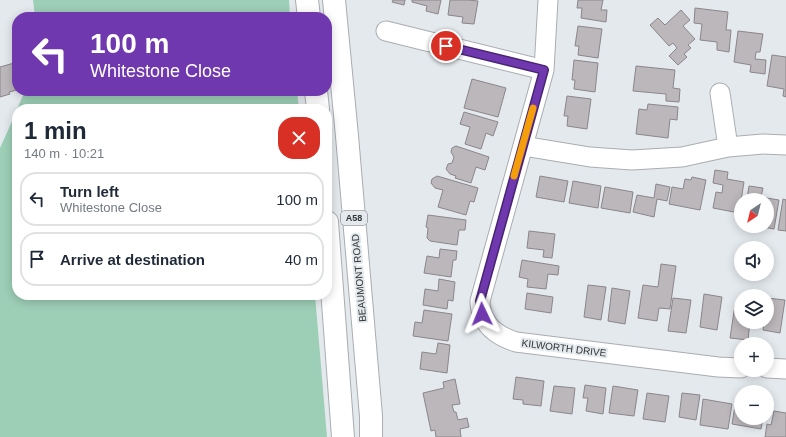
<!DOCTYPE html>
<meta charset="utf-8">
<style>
body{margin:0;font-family:Helvetica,sans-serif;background:#f2f2f3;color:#1f2937;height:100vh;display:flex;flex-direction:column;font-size:15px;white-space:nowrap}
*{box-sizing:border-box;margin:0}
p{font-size:13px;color:#747a83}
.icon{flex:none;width:22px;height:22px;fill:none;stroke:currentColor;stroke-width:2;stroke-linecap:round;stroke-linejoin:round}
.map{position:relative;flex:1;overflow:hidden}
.sheet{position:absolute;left:12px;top:104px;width:320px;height:196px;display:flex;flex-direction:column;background:#fff;border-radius:16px;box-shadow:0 2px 10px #0003}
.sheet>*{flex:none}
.guide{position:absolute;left:12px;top:12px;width:320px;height:84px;border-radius:16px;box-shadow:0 2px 10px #0003;background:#6f38ae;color:#fff;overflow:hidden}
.needle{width:26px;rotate:215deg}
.fabs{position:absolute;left:734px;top:193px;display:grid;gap:8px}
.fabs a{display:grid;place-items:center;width:40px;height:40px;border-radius:50%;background:#fff;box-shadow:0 2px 10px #0003;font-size:20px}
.pin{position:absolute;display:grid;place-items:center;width:34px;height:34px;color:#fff;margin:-17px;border:2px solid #fff;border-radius:50%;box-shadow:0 1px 4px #0007}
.me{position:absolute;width:44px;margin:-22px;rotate:358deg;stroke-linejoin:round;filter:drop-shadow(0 0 3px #0008)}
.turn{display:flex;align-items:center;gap:14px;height:84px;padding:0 12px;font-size:18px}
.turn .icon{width:52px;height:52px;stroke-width:2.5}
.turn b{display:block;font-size:28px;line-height:34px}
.round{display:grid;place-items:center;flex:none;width:42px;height:42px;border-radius:16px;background:#f2f2f3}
.headline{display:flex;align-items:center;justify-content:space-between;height:68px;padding:0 12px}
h1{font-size:24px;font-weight:700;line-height:30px}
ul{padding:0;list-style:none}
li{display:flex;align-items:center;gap:12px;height:54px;margin:0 8px 6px;padding:0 4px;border:2px solid #e0e1e3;border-radius:16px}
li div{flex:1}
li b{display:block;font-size:15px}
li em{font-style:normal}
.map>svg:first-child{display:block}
</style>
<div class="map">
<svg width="786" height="437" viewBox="0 0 786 437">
<rect width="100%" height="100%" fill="#e4e9ed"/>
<path fill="#9dceb6" d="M33,0H289L290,17H35Z
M25,91H297L299,109H17Z
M17,110V295H315L327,437H0V148Z"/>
<path fill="#bbb7bb" stroke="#8a868b" d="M393,0H405L404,5L392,2Z
M412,0H441L438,14L426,11L427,6L412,2Z
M450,0H468L478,1L474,24L462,23L463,17L448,15Z
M578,0H603L601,10H607L606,22L581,18L582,8H577Z
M695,8L728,12L726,30H731L729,52L717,50V42L700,40L702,24L694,23Z
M681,10L690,20L683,26L695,39L688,45L691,48L684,54L687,57L678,65L669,56L677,48L673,43L669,46L650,25L658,18L665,25Z
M578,26L602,29L598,58L578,55L579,46H575Z
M738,31L763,34L760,52H756L755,59L766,60L765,74L750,72L751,65L734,62Z
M772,55L786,57V97L783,96L784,89L767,86Z
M574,60L598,63L595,92L574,89L575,80H572Z
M14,63L17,72V90L9,92L10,94L0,97V67Z
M636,66L675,70L673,88L680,89L679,102L666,101V94L633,91Z
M472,79L506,88L498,117L464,108Z
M567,96L591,99L587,129L567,126L568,116H564Z
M648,104L678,107L677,120L670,119L668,138L636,134L639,109L647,110Z
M464,112L498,122L493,136L486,133L481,149L465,144L470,127L460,124Z
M456,146L489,157L485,170L476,167L471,183L455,178L456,176L450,174L446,169L448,164L452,163L454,157L451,152L452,148Z
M715,170L728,172L727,179L744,182L739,213L713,208L716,192L722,193L723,185L713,183Z
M437,176L478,188L474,202L470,201L466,215L438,207L443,190L435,188L431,183L432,179Z
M540,176L568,181L564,202L536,197Z
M692,177L706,180L700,210L669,204L672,187L683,189L685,179L691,180Z
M573,181L601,186L598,208L569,203Z
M656,184L670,187L667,201L657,199L654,217L633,212L637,195L654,198Z
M749,186L763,188L761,197L779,200L774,229L758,226H767V200L747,199Z
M605,187L633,192L630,213L601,208Z
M783,199L786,200V231L778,230Z
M428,215L466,220L465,230H459L457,245L430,241L427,238L428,228L426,227Z
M529,231L555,234L552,258L543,257L544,250L527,248Z
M440,249L457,251L456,260H453L451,277L424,273L427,256L439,258Z
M522,260L559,266L558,275L548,274L546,289L527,287L528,279L519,277Z
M661,264L676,266L670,309L659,308L657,321L638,318L643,285L658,287Z
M439,279L455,282L453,301L448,300L447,309L423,305L425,289L438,291Z
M588,285L606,287L601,320L584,317Z
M612,288L630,291L625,324L608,321Z
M527,293L553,297L551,313L525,309Z
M704,294L722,297L717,330L700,327Z
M673,298L691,300L686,333L668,331Z
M767,298L785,300L780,333L763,330L764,322H767Z
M735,305L741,306V322H750L748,340L730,338Z
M424,310L452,314L448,341L413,336L415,322L422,323Z
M438,343L450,345L447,373L420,369L422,352L436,354Z
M516,377L544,381L541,406L523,404V400L513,399Z
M455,379L460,404L452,405L454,412H456L458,420L467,418L469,427L460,429L461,437H436L435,430L431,431L423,393L444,388L443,382Z
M585,385L606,388L603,414L586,411L588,398H583Z
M554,386L575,388L572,414L550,411Z
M613,386L638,390L634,416L609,413Z
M647,393L669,396L665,422L643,419Z
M682,393L700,395L696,420L679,417Z
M703,399L732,404L728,429L700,425Z
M736,400L741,401V418H763L761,429L732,424Z
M774,411L786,413V437H765L767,424L771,425Z"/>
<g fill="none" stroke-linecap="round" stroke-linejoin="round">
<g stroke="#a9adb1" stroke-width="21">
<path id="minor" d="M548,0L544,70L480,301C480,305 481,310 482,314C488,330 501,337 516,342L718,367L741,368
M386,31L544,70
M720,93L728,147
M523,146L590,157L632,160L682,157L728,147L763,144L786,145
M767,368L786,369"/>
</g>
<g stroke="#a9adb1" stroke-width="24">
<path id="trunk" d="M307,0L309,17
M334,0L347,136L371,416V437
M316,91L318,109
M327,222L343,437"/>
</g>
<use href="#minor" stroke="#fff" stroke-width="19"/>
<use href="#trunk" stroke="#fff" stroke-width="22"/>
</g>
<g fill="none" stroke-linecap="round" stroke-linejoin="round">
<g stroke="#482471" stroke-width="10">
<path id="route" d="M446,46L544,70L480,301L482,314"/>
</g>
<use href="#route" stroke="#6f38ae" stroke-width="7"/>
<path stroke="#f59e0b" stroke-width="7" d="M514,176L533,108"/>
</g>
<g text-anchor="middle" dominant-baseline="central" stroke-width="4" stroke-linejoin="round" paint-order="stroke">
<rect fill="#e4e9ed" stroke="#676a6c" stroke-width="1" x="341" y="211" width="26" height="14" rx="3"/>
<g font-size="9" font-weight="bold" fill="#323435">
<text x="354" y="218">A58</text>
</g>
<g font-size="10" fill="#323435" stroke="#e4e9ed">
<text transform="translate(359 278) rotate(-95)">BEAUMONT ROAD</text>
<text transform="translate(564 348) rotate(7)">KILWORTH DRIVE</text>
</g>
</g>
</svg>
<div class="fabs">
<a><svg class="needle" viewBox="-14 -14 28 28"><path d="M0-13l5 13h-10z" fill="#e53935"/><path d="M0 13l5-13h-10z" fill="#747a83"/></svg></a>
<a><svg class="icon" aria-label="sound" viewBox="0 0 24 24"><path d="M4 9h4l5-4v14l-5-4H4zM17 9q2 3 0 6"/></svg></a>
<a><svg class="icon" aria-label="layers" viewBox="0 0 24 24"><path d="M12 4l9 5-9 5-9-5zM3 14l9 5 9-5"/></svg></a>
<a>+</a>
<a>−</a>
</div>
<div class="pin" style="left:446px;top:46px;background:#d93025"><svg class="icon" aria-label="arrive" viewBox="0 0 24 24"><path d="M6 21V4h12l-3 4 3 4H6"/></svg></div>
<svg class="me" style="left:482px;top:314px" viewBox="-20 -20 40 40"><path d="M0-17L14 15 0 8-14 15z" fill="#6f38ae" stroke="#fff" stroke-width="4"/></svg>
<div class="guide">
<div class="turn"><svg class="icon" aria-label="left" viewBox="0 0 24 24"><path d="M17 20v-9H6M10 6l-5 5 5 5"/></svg><div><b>100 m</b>Whitestone Close</div></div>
</div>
<section class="sheet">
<div class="headline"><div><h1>1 min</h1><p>140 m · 10:21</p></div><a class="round" style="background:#d93025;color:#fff"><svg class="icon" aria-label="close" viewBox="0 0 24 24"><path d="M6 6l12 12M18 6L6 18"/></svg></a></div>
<ul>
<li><svg class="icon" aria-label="left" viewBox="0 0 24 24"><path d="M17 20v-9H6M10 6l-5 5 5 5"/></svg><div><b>Turn left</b><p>Whitestone Close</p></div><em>100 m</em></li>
<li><svg class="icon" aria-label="arrive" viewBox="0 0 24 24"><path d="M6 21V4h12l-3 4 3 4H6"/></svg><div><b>Arrive at destination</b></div><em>40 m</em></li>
</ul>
</section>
</div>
